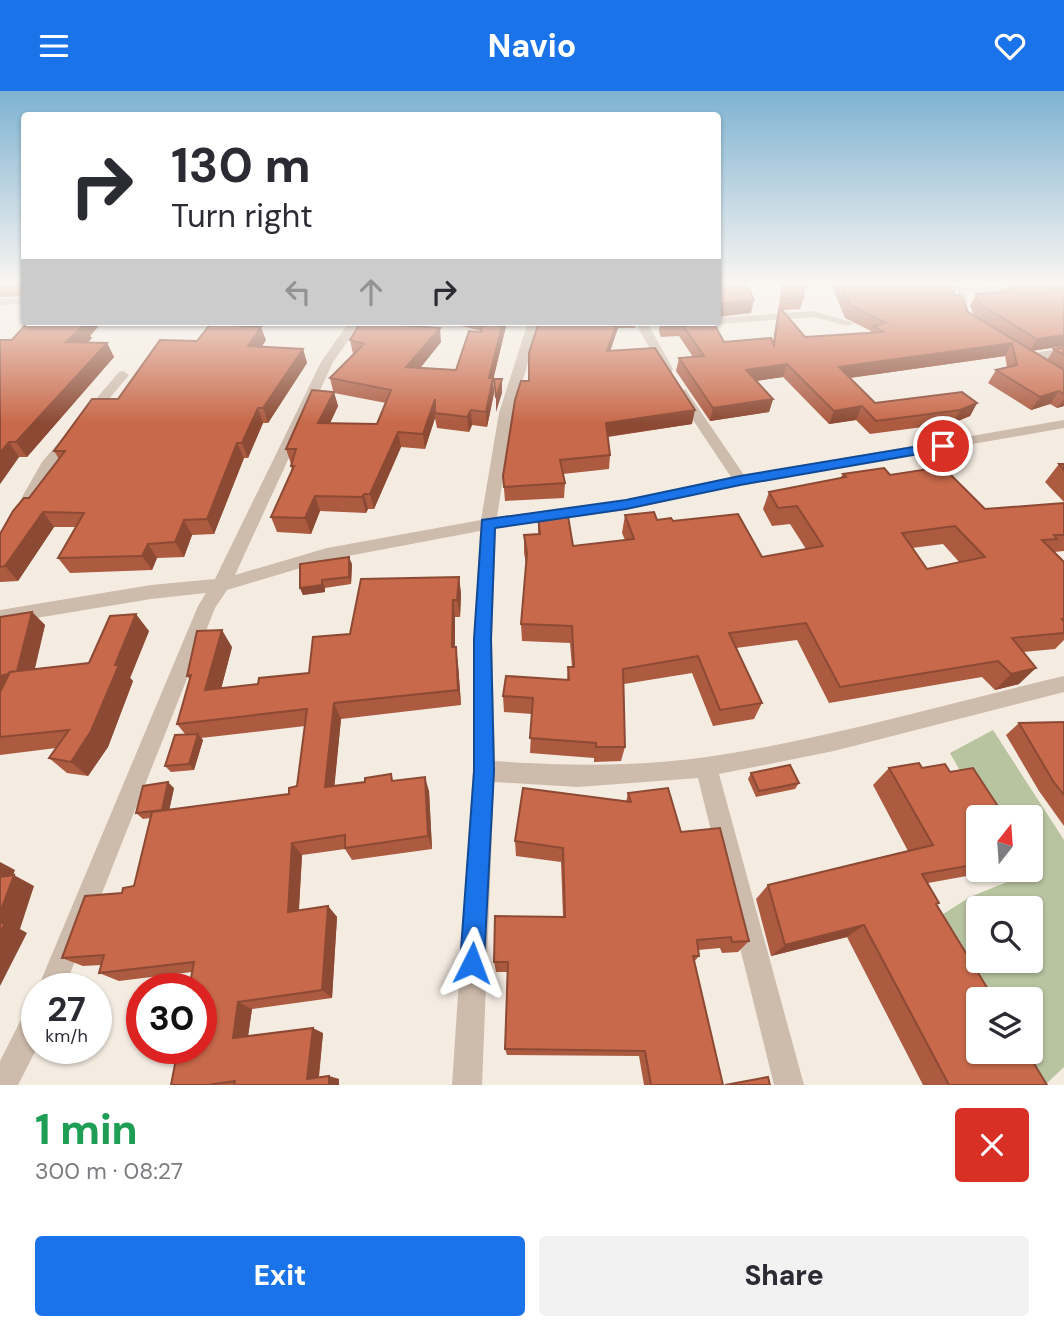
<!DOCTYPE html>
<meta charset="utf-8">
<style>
body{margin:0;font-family:"DM Sans",sans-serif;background:#f2f2f3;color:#2b2b33;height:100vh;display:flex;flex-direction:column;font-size:26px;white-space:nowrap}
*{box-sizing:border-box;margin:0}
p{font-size:23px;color:#7c7c81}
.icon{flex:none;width:38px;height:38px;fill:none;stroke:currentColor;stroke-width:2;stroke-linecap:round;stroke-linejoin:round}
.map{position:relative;height:994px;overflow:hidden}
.details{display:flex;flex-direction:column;background:#fff;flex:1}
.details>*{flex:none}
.hud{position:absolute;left:21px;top:21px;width:700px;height:214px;border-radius:7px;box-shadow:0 2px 5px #0004;background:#fff;color:#2b2b33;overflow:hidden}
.needle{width:46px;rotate:17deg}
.tools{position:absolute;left:966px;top:714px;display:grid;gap:14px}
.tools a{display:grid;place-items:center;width:77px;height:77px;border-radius:7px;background:#fff;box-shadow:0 2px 5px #0004;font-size:35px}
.speed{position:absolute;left:21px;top:882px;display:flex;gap:14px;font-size:35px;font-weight:700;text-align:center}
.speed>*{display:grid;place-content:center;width:91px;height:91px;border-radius:50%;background:#fff;box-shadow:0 2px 5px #0004;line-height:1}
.speed small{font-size:18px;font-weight:400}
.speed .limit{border:10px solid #d22;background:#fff;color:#111}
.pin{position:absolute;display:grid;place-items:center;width:60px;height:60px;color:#fff;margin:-30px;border:4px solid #fff;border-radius:50%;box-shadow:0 2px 7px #0007}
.me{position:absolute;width:77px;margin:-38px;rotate:3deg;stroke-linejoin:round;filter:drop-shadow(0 0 5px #0008)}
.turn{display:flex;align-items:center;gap:24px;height:147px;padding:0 35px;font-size:32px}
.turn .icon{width:91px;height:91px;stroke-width:2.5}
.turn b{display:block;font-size:49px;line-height:60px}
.lanes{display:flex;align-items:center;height:66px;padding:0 35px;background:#0003;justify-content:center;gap:35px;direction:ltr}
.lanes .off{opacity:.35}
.round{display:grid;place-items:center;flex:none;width:74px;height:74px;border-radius:7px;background:#f2f2f3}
.headline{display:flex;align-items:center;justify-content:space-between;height:119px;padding:0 35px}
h1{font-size:42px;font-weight:800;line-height:52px;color:#1e9e55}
.button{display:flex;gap:14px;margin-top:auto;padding:14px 35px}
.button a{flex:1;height:80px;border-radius:7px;background:#1a73e8;color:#fff;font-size:28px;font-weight:800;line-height:80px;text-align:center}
.button a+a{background:#f2f2f3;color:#2b2b33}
header{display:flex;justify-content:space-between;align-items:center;height:91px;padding:0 35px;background:#1a73e8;color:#fff;font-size:32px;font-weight:800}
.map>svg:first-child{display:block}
</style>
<header><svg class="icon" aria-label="menu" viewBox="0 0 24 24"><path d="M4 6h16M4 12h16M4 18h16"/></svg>Navio<svg class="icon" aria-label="heart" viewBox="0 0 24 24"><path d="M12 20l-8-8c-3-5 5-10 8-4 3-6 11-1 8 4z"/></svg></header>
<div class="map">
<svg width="1064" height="994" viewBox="0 0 1064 994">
<rect width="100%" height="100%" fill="#f4ebe1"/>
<path fill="#b8c4a0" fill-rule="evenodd" d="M993,639L1064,749V976L1045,994L1000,961H1031V908H978L929,832L970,806L1019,786L1015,779H1031V726H986L950,662ZM978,817H1031V870H978Z"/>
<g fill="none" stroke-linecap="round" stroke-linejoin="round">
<path fill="#cdbbac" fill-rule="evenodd" d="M950,193H975L1064,203V209L967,198V217L973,228L967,231L963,230L957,217L958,201Z
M24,207V213L0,214V208Z
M814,220L854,232L848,235L814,226L718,233L713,231H718V227Z
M349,231H361L333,271L235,484L327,457L481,429L499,322L528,231H540L513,322L497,426L626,409L731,386L675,302L681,298L686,299L744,384L1064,329V337L740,394L626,419L496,437L492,548L495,670C565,675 636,676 707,666C827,648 946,613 1064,585V601L834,660L719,683L804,994H774L698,687L578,696L494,691L482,994H452L473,680L474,548L480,440L327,469L227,499L215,517L64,898L37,899L198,515L206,502L151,508L0,533V519L151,494L215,488L321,271Z
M635,231H647L673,278L671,281H663Z
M1064,257V265L1028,271L1022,267L1028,263Z
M123,280L129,284L55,373L6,464L0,466V445L42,371L119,281Z
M37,913V957L18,994H0V970L27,917Z"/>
</g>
<path fill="#ac5a40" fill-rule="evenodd" d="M0,193H24V205L0,206Z
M782,193H809L807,198L805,197L803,202L804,206L800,218L783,219L805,246L871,242V240L845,227L831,193H954V204L968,221L974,224L970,215L976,203L1005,200L1008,194L997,193H1064V255L1032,260L1047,269L1054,258L1064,256V315L1057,317L1050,313L1031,319L988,292L996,279L1007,276L1005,265L850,287L875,312H977L970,325L953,332L870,343L856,329L829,333L783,286L756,290L773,308L769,321L710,330L676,280L679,267L693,266L679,245L661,246L659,241L660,231H713L724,251H773L776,231L779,220H778Z
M28,231H102L90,245L92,247L87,252H107L114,266L27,366H19L0,393V249H12Z
M212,231H251L249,235L266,249L261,256L303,258L307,272L268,332H263L248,367H244L214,443L192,444L184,466L157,467L152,479L70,482L58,467L76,436H54L18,490L0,491V443L59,368L54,360L118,308L197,250Z
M446,231H507L493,289L494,302L487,336L472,334L469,341L437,337L435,327L425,358L401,356L374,418H368L366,422L320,420L311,443L277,441L271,426L292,380L291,375V373L286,358L333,300L330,287L353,263L350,249L441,251L420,277L456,279L481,240ZM334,302L386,312L377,333L330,332L338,315Z
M539,231H636L635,237H618L610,259L692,333L608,346L610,364L609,378L563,383L565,392L564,407L505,410L503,385L529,290Z
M1059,373H1064V411L1045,391Z
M843,383L890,384L985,418L1064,412V460L1054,461L1064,471V549L1055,558L1023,561L1019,593L995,599L982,586L829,612L797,549L736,557L762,612L754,628L713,635L692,582L624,593L625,656L621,670L594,671V667L530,662L532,623L504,621L503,605L567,589L568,576H572L570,552L522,550L521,533L526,473L524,462V444L538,443V426L573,455L625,449L622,442L625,424L673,430L762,466L806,458L790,433L772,435L763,418L769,401L840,387ZM943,453L960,472L927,478L912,457Z
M352,473L351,493L325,497V501L303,504L300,497Z
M459,486L461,503L460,526H455V556L458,573L461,614L341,628L334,695L393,690L429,700L432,758L352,769L345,758L302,764L299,819L328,815L337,826L332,907L252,918L248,945L323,942L319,986L339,988V994H171L192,881L119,890L99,882L101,874L83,875L62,867L122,802L134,795L150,727L143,728L136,722L174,697L169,719L289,703L297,695L305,635L201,647L203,649L194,679L171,681L165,675L185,643L177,633L190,589L187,585L232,556L221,597L258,593L309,582L350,543Z
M32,521L45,534L34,578L89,572L149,540L130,587L133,590L108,656L88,685L67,682L49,667L56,657L0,664V526Z
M1064,631V735L1039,700L1006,644L1019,632Z
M889,677H922L978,726V779H1000L928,792L936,814L1047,994H923L847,846L771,865L756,808L768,794L908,760L873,694Z
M751,682L799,692L795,698L756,706L748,688Z
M628,702L681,741L749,850L738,861L722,862L720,857L698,859L699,865L694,871L723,994H644L639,965L507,964L505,958L507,881H496L494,871L563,826L561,771L516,765L515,750L626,711Z"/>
<path fill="#8c4a34" d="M754,209L751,222L718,226V213Z
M83,231H102L90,245L92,247L74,265L66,251Z
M240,231H251L243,249L239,235Z
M503,231H507L493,289L494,302L487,336L486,321L489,287Z
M617,231H618V237L606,273L607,260Z
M261,236L266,249L253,269L248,255Z
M440,237L441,251L409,291L406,276Z
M1064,244V255L1030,260L1037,248Z
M107,252L114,266L27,366L16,351Z
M1012,252L1005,265L834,289L839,276Z
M303,258L307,272L268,332L263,317Z
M787,273L783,286L742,292L746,279Z
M502,288V302L496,321V307Z
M1059,300L1050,313L1031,319L1040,306Z
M334,301L338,315L323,347L318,332Z
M435,308V327L425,358L423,343Z
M773,308L769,321L710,330L713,317Z
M1064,308V315L1057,317Z
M977,312L970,325L953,332L960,319Z
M862,315L856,329L829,333L834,320Z
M258,317L263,332L248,367L242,352Z
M471,319L472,334L469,341L467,326Z
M695,319L692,333L604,346L606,332Z
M398,341L401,356L374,418L370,403Z
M9,351L19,366L0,393V362Z
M237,352L244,367L214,443L207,428Z
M364,403L368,418L366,422L362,406Z
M315,405L320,420L311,443L305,427Z
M43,421L54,436L18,490L5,475Z
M184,429L192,444L184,466L175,451Z
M148,453L157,467L152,479L142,465Z
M349,466L352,473L351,493L349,486Z
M459,486L461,503L460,526L457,509Z
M322,489L325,497V501L303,504L300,497Z
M453,509L455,526V573L452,556Z
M32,521L45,534L31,595L0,601V585Z
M136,523L149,540L130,587L133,590L108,656L88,685L71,671L115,574Z
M222,539L232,556L217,614L205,599Z
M456,556L458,573L461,614L458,599Z
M1036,577L1019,593L995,599L1011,583Z
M334,612L341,628L333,710L325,696Z
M198,643L203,649L194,679L189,673Z
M425,686L429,700L432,758L428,745Z
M168,691L174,697L168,725L162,719Z
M292,752L302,764L298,831L288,821Z
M0,771L15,779L8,799L0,795Z
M14,784L34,795L20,838L27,842L0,895V822Z
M328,815L337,826L332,907L322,899Z
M864,834L847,846L771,865L785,854Z
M238,911L252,918L247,952L233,947Z
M313,937L323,942L318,992L307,988Z
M329,985L339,988V994H329Z"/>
<path fill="#c8694b" stroke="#8c4a34" stroke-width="2" fill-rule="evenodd" d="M783,193H806L805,195L802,194L804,206L781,208Z
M841,193H954V204H961L968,221L1064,279V303L1059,300L1040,306L996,279L1017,274L1012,252L839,276L875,312L962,301L977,312L960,319L876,330L862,315L834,320L787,273L746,279L773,308L713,317L679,267L704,265L682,233L663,234L662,231H713L724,251L771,247L774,254L779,219H782L805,246L883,241L873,235L886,232L850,214Z
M1009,193L1064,199V244L1037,248L980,213L976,203L1017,200Z
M718,194H747L754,209L718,213Z
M28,231H83L81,234H84L66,251L107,252L16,351H9L0,362V249H12Z
M212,231H240L239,235L261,236L248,255L303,258L263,317H258L242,352H237L207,428L184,429L175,451L148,453L142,465L58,467L84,422L43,421L5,475L0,476V443L13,420L24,407H29L65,360H54L92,308H118L160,249L197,250Z
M361,231L440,237L406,276L456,279L469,240L481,241L483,231H503L489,287H493L486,321L471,319L467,326L435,322V308L423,343L398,341L370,403H364L362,406L315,405L305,427L271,426L294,375H291L296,358H286L312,299L334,301L318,332L377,333L391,299L330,287L364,253L350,249Z
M539,231H617L607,260L655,257L695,319L606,332L610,364L560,369L565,392L504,396L503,385L515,309L521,290H529V262Z
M1064,256V264L1054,258Z
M494,288H502L496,307Z
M1059,373H1064V379Z
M884,377L890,384L935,377L937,380L945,378L985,418L1064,412V444H1054L1057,448L1042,449L1064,471V528H1062L1064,531V542L1012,547L1036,577L1011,583L998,570L840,596L806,532L729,542L762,612L720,619L698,565L623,578L625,656H596V652L530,647L533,607L503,605L506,585L569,589L568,576H574L572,535L521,533L527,462L524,444L540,443L538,426L568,425L573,455L634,448L625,424L654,421L657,429L671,427L673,430L738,423L762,466L823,455L797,415L778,417L769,401L846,386L843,383ZM955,435L985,466L927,478L902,442Z
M349,466V486L322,489V494L300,497V473Z
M459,486L457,509H453L452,556H456L458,599L334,612L325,696L365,691V687L391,683L392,690L425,686L428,745L345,757V744L292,752L288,821L328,815L322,899L238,911L233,947L313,937L307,988L329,985V994H234L235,990L208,994H171L178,957H201V898H189L194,871L99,882L104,864L62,867L85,805L122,802L123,797L134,795L152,721L289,703V697L297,695L307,618L177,633L191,584L187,585L197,540L222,539L205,599L258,593L259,587L309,582L313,546L350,543L361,488Z
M32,521L17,580L10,581L8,583L0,585V526Z
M136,523L115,574H119L91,640L71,671L49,667L69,639L0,646V601L10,581L89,572L110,525Z
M1064,631V704L1053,690L1019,632Z
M198,643L189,673L165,675L175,644Z
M919,672L922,677L945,673L950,681L973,677L1005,726H978V773L922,783L939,812L936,813L994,908H978V961H1027L1047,994H949L864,834L785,854L768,794L933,754L889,677Z
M790,674L799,692L759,700L751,682Z
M168,691L162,719L136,722L143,695Z
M523,697L631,711L628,702L668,697L681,741L720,737L749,850L732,851L731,846L697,849L699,865H693L723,994H651L645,960L505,958L508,871H494L495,825L565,826L563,757L515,750Z
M14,784L0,822V786Z
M0,832H5L0,842Z
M768,986L770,994H725Z"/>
<linearGradient id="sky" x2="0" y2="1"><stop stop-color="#7eb2d2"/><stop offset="0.58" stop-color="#faf6f2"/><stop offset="1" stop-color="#faf6f2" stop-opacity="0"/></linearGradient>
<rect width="1064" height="332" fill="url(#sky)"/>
<path fill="#1a73e8" stroke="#114b97" stroke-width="2" d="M943,351L949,355L947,358L740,394L626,418L495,437L491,548L494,680L484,872L481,880L472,883L464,880L460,872L474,680V548L482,429L626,409L740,385Z"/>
</svg>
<div class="tools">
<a><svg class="needle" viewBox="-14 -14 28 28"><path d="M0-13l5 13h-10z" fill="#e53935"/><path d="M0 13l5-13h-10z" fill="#7c7c81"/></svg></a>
<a><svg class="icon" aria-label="search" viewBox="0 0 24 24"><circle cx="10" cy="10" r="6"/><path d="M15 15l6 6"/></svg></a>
<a><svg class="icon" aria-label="layers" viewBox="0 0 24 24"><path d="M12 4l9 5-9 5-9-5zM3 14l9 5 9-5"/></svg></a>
</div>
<div class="speed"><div>27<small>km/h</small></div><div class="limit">30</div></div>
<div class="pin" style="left:943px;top:355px;background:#d93025"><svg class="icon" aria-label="arrive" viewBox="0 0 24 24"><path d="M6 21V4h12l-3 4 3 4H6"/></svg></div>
<svg class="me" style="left:472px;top:872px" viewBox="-20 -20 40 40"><path d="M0-17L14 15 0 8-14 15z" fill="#1a73e8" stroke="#fff" stroke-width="4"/></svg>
<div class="hud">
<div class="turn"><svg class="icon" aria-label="right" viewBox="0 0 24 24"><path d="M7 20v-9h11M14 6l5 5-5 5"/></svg><div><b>130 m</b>Turn right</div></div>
<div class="lanes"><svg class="icon off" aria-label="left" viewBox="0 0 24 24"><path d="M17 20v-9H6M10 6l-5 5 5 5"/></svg><svg class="icon off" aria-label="ahead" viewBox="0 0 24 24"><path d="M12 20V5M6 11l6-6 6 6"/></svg><svg class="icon" aria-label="right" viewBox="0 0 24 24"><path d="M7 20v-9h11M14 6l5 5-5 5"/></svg></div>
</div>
</div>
<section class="details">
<div class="headline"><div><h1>1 min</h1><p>300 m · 08:27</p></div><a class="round" style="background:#d93025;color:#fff"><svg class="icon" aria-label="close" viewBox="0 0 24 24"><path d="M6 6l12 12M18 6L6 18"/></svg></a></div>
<div class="button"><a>Exit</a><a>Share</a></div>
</section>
